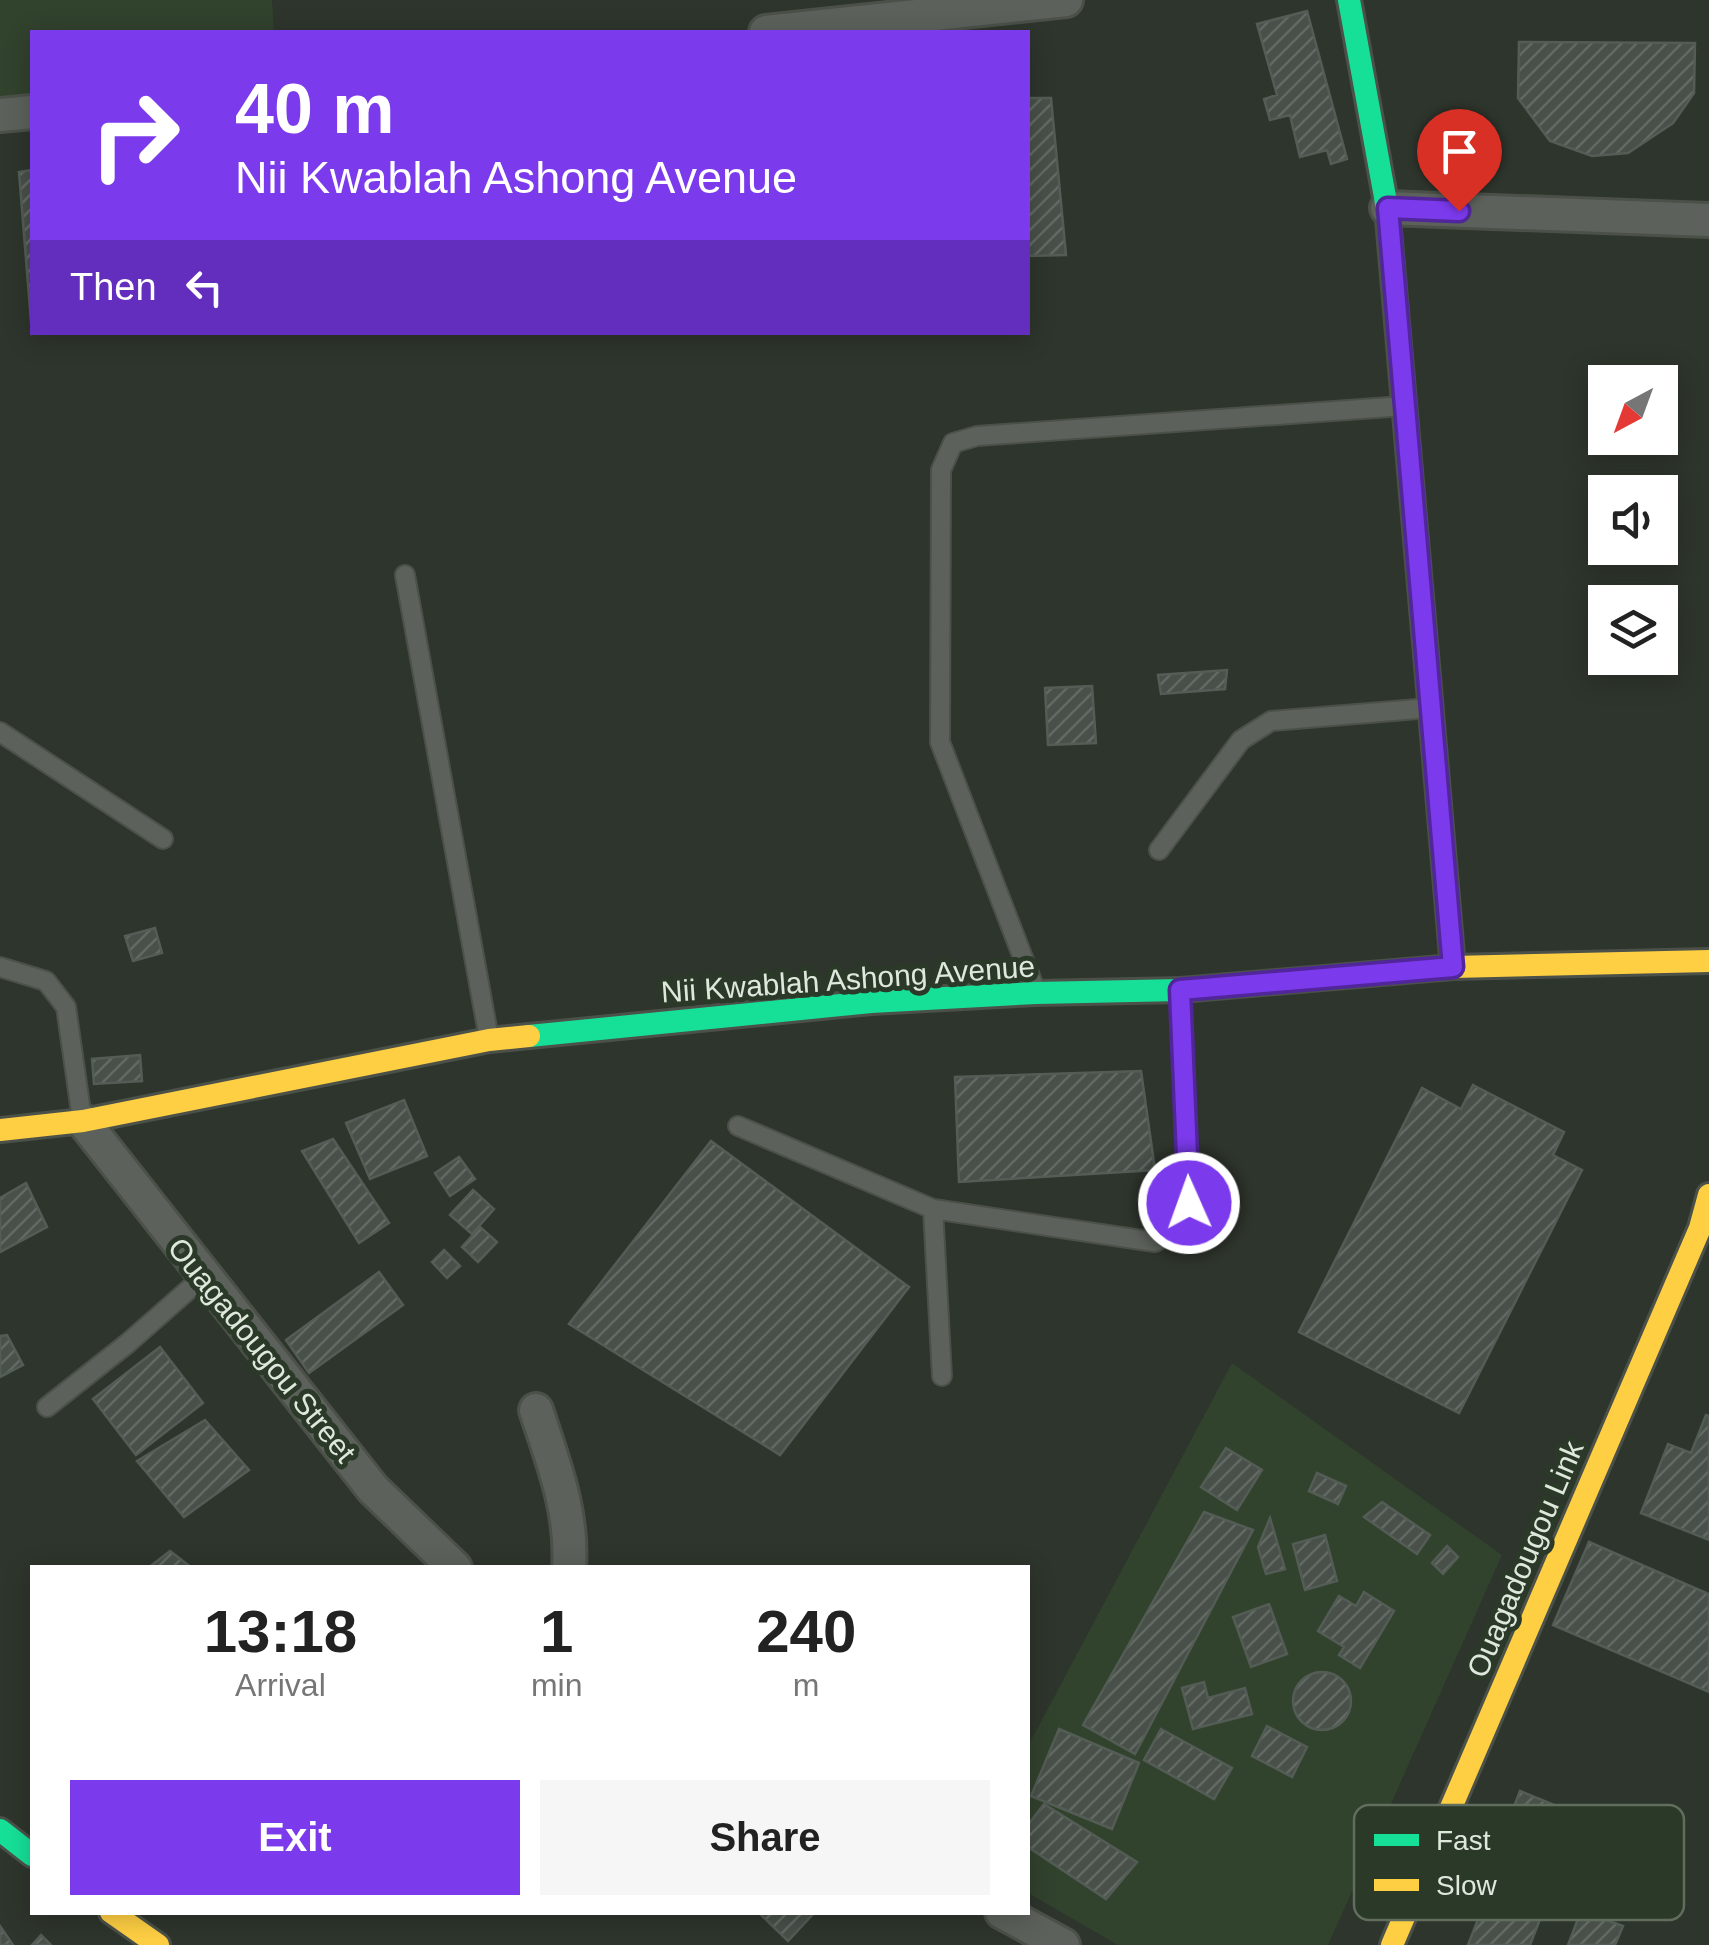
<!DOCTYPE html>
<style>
body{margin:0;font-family:Helvetica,sans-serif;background:#f6f6f6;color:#222;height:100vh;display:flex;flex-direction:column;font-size:38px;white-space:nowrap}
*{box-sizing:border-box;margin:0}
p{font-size:32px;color:#767676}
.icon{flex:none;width:55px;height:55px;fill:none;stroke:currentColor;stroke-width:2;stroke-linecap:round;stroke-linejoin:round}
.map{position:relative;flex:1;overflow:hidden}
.drawer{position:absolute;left:30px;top:1565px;width:1000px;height:350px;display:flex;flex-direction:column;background:#fff;border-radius:0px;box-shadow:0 5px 25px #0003}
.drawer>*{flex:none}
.banner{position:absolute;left:30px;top:30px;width:1000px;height:305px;border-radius:0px;box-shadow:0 5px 25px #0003;background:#7c3aed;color:#fff;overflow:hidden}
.needle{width:65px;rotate:221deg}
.fabs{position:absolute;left:1588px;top:365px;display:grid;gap:20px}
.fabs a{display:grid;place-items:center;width:90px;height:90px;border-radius:0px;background:#fff;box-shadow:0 5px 25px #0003;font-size:50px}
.pin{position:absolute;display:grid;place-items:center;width:85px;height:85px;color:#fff;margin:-102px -42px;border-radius:50% 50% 50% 0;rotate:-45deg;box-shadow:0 0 10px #0007}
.pin .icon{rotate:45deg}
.me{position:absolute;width:110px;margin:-55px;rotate:358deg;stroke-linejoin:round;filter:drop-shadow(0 0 8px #0008)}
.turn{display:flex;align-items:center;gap:35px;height:210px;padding:0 40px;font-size:45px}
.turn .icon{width:130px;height:130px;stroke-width:2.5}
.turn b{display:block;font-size:70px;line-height:85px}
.then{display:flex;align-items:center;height:95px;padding:0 40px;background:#0003;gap:20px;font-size:38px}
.eta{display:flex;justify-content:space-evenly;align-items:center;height:170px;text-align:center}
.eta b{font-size:60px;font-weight:800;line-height:70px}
.button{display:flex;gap:20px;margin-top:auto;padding:20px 40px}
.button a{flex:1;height:115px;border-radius:0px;background:#7c3aed;color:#fff;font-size:40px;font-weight:800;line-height:115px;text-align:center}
.button a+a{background:#f6f6f6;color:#222}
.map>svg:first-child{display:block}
</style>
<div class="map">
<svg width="1709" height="1945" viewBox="0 0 1709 1945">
<defs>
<pattern id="building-hatch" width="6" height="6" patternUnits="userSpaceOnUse" patternTransform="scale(2.5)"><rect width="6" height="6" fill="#485049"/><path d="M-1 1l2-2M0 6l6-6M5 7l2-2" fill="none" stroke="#626963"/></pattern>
</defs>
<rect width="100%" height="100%" fill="#2e352c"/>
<path fill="#31422d" d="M0,0H272L274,32H32V96L0,100Z
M1232,1363L1502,1555L1328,1945H1118L1028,1893V1746Z"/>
<path fill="url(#building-hatch)" stroke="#545c56" stroke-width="2.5" d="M1307,11L1347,159L1331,164L1327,150L1300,157L1290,115L1270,120L1264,99L1277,95L1257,24Z
M1519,42L1695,43L1694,93L1673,123L1628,153L1592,156L1550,141L1518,98Z
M1028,98H1051L1066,255L1028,256Z
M32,170V332H39L32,334L19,172Z
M1227,670L1225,689L1161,694L1158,675Z
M1092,686L1096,743L1048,745L1045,688Z
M155,928L162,953L133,961L125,936Z
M140,1055L142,1081L94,1084L92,1059Z
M1141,1071L1155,1170L959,1182L955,1077Z
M1473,1085L1564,1132L1553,1155L1582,1170L1459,1413L1299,1332L1422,1088L1461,1109Z
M404,1100L427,1156L370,1179L346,1123Z
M333,1139L389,1223L359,1243L302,1151Z
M711,1141L909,1287L780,1455L569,1324Z
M459,1157L475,1179L450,1196L435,1173Z
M26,1183L47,1227L0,1252V1198Z
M473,1190L494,1209L472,1234L450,1215Z
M480,1227L497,1242L478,1262L462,1247Z
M444,1250L460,1266L447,1278L432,1262Z
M379,1272L403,1305L309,1373L286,1340Z
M7,1335L23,1365L0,1377V1336Z
M160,1347L203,1403L136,1455L93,1399Z
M1706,1415L1709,1416V1540L1641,1513L1668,1444L1691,1453Z
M205,1420L249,1470L184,1517L137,1461Z
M1226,1448L1262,1470L1237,1510L1201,1487Z
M1317,1473L1346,1486L1338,1504L1309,1491Z
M1382,1502L1430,1535L1417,1554L1364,1517Z
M1204,1512L1253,1530L1135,1754L1083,1725Z
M1270,1518L1285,1569L1266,1574L1258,1547Z
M1325,1535L1337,1581L1305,1590L1293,1544Z
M1589,1542L1709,1594V1692L1553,1625Z
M1447,1546L1458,1557L1443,1574L1432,1563Z
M170,1551L192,1568H148Z
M1364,1592L1394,1611L1360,1668L1339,1655L1344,1647L1318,1631L1339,1596L1356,1606Z
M1269,1604L1287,1654L1251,1667L1233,1617Z
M1293 1701a29 29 0 1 1 58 0a29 29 0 1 1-58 0Z
M1204,1682L1208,1698L1245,1688L1252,1714L1193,1729L1182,1688Z
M1267,1726L1307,1747L1292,1777L1252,1756Z
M1059,1729L1139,1763L1112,1829L1031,1796Z
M1161,1729L1232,1768L1214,1799L1144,1760Z
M1520,1791L1637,1839L1625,1867L1509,1820Z
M1044,1804L1137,1862L1106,1899L1028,1847V1825Z
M1499,1865L1553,1886L1530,1945H1468Z
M1581,1911L1623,1926L1615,1945H1568Z
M758,1912H815L788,1941Z
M0,1926L13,1945H0Z
M41,1935L51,1945H32Z"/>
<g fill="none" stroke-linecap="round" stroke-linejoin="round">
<g stroke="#4b5149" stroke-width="22">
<path id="lane" d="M405,575L489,1039
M0,732L163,839
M1159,850L1241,740L1271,721L1430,708
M0,967L46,981L66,1007L82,1119
M1035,989L940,742L941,470L953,443L977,436L1404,406
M738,1126L933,1209L1155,1242L1175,1231L1189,1203L1180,994
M933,1209L942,1376
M47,1407L128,1343L203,1277"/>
</g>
<g stroke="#4b5149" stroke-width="38">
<path id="street" d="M766,32L1066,0
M0,115L32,112
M1387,208L1709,220
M83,1121L373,1489L455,1568
M536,1410C553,1462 573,1512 569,1568
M1002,1912L1063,1945"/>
</g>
<g stroke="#4b5149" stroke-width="28">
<path id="fast" d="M1349,0L1387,208L1426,654
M529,1036L871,1002L1036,993L1181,990
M0,1830L32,1855"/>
</g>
<g stroke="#4b5149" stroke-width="28">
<path id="slow" d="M1426,654L1453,967
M1181,990L1453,967L1709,961
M0,1130L83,1121L489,1040L529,1036
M111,1912L158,1945
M1392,1945L1700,1228L1709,1195"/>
</g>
<use href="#lane" stroke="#5c625b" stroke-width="18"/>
<use href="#street" stroke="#5c625b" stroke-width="32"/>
<use href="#fast" stroke="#16e098" stroke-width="22"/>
<use href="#slow" stroke="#ffcf43" stroke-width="22"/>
</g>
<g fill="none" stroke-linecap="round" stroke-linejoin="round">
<g stroke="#51269a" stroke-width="25">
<path id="route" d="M1189,1203L1180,990L1453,967L1388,208L1459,211"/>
</g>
<use href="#route" stroke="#7c3aed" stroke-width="18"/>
</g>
<g text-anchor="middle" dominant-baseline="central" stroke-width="10" stroke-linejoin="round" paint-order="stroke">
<g font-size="30" fill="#dfe8dd" stroke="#2b3928">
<text transform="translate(848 979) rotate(-4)">Nii Kwablah Ashong Avenue</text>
<text transform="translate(262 1350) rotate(51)">Ouagadougou Street</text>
<text transform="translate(1525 1559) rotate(-67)">Ouagadougou Link</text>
</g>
</g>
<rect x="1354" y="1805" width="330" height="115" rx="15" fill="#2b3928" stroke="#616e5e" stroke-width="2.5"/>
<rect x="1374" y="1834" width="45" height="12" fill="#16e098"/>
<rect x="1374" y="1879" width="45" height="12" fill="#ffcf43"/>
<g font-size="28" fill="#dfe8dd">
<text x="1436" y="1850">Fast</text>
<text x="1436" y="1895">Slow</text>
</g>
</svg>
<div class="fabs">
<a><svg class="needle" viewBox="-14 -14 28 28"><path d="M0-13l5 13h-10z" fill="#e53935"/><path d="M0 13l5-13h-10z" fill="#767676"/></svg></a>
<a><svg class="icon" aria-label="sound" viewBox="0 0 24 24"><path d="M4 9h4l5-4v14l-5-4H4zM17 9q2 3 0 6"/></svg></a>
<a><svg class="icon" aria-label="layers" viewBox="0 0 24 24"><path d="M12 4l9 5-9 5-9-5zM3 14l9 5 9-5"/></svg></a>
</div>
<div class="pin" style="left:1459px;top:211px;background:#d93025"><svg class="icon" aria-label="arrive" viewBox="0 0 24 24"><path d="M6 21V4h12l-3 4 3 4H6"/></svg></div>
<svg class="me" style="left:1189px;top:1203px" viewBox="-20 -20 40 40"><circle r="17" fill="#7c3aed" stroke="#fff" stroke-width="3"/><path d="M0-11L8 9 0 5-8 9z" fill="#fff"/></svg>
<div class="banner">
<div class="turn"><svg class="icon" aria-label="right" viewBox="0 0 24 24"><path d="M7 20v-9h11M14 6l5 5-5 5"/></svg><div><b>40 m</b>Nii Kwablah Ashong Avenue</div></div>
<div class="then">Then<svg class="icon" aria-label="left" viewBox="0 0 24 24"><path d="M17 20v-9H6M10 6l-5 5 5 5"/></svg></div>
</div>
<section class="drawer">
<div class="eta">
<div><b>13:18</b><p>Arrival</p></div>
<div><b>1</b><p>min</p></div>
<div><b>240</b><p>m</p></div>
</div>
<div class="button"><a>Exit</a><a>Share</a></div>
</section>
</div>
